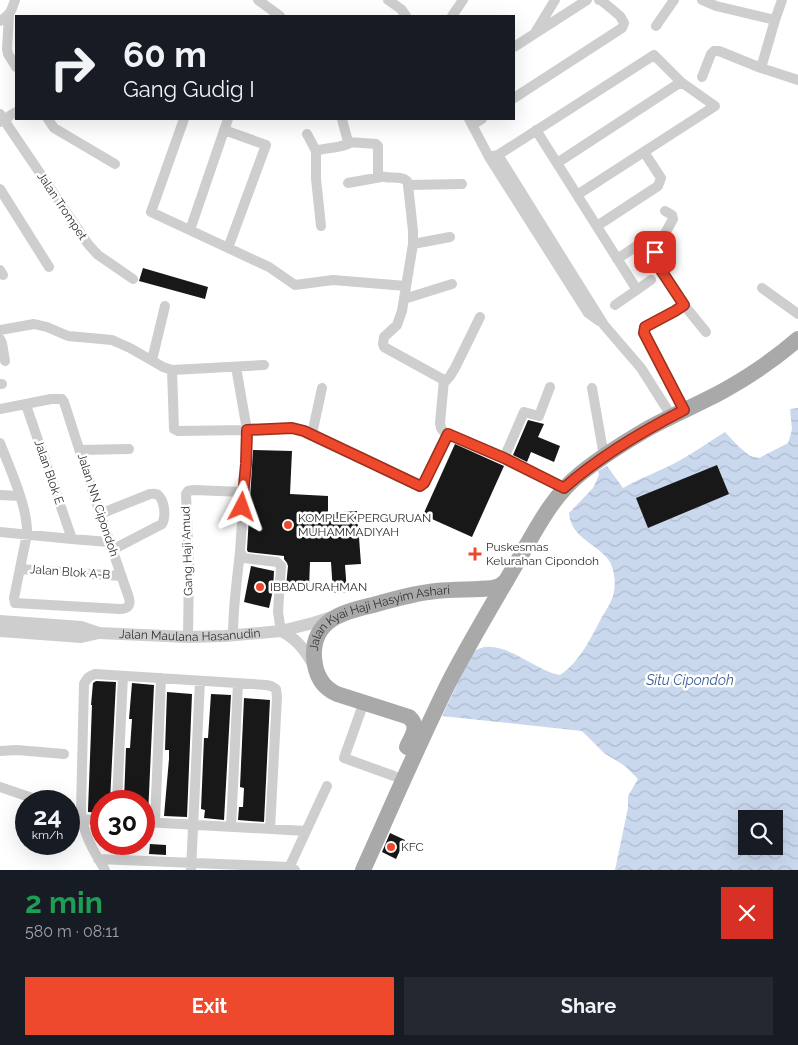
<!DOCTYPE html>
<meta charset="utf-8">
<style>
body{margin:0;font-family:Raleway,sans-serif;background:#242831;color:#f1f3f6;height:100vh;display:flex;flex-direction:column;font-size:19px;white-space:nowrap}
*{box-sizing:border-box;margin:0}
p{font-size:16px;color:#9ea1a6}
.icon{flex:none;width:28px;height:28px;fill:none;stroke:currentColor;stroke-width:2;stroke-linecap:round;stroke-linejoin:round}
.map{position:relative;height:870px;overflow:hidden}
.details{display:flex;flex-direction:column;background:#171b24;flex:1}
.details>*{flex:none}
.hud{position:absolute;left:15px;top:15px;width:500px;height:105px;border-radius:0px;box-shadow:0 5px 20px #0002;background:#171b24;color:#f1f3f6;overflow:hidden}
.buttons{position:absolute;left:738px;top:810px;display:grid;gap:10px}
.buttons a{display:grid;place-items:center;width:45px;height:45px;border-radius:0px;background:#171b24;box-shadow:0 5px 20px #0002;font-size:25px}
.speed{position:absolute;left:15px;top:790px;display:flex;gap:10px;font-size:25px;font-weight:700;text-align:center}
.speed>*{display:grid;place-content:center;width:65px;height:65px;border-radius:50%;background:#171b24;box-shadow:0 5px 20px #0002;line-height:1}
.speed small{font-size:12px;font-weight:400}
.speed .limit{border:8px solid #d22;background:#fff;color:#111}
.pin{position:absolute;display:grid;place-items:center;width:42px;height:42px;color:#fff;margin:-21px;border-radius:10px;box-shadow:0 2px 8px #0006}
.me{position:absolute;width:55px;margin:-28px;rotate:4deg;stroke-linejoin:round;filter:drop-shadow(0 0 4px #0008)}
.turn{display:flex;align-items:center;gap:18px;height:105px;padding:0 25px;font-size:22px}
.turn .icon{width:65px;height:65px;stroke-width:2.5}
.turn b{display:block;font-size:35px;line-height:42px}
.round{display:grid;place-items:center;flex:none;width:52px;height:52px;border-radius:0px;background:#242831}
.summary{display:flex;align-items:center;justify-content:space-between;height:85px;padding:0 25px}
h1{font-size:30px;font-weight:700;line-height:38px;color:#1e9e55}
.primary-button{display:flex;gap:10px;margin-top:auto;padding:10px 25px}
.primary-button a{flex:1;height:58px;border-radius:0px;background:#ee492d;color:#fff;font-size:20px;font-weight:700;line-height:58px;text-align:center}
.primary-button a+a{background:#242831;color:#f1f3f6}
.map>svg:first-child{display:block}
</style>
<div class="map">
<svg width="798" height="870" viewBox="0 0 798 870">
<defs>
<pattern id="water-waves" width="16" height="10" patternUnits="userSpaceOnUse" patternTransform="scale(1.25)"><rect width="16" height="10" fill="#cad8ee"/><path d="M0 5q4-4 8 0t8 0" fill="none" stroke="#aebacd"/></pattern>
</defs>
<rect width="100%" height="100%" fill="#fff"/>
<path fill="url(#water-waves)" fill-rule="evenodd" d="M798,408V870H615L628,808V796L638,779L625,766L604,753L582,731L442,716L472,653C497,632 534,671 560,675C580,662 591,637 602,617C606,610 611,603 613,596C616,585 615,572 610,562C598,543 571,539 569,513L593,488L599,475L598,471L607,466L623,488C640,478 658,472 675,463C692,454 709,442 725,432L738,446L750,456L759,458L788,443L792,430L790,409ZM746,819H774V846H746Z"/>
<path fill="#181818" d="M143,268L208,287L205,299L139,281Z
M528,420L544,424L538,437L560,446L554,462L531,452L527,462L513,455Z
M455,444L504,466L472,537L423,515Z
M253,450L292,451L290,494L328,496V513L357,511L361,564L345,565L347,592L333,593L331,562H310L309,588L286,587L288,566L287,563L284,559V556L248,552L247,550Z
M717,465L729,494L648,528L636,498Z
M251,566L274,571L273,590L269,608L244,602Z
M96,681L116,682L110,801H101V813L88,812V810L92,705H91L93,683Z
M132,683L154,685L148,815H144V801L124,800L126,748H130L132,719H129Z
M167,692L192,694L187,817L164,816L169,759V750H165Z
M211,694L231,695L224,820L204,818L205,810L201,809L204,738H208Z
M244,698L270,700L264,822L238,820L239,807H243L244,788L240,787Z
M390,833L405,840L396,859L382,852Z
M150,844L166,845V855L149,854Z"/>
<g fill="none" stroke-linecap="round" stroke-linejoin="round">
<path stroke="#cecece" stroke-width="10" d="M258,0L280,16
M388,0L401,9L406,16
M702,0L716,6L775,20L761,68L798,80
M9,15L7,49L8,54L16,67
M452,16L463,0
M775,20L782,0
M0,21C11,14 11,11 15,0
M656,26L674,0
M536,31L555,0
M514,47L587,0
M702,77L711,54L714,51H719L761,68
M514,98L622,28L624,23L620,16L602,1L599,0
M0,114L88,244L98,255L133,279
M48,119L54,128L115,164
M184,119L151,212L269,267L295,285L333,280L406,286
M342,119L348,142L376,144L378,146V174C386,181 399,174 407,181L408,185L413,231V244L402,311L397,325L384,337L383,344L384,347L444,380L440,423L441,428L444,432L504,458L564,488
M469,119L489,157L588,313L599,321
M0,122L16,112
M472,125L482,119
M224,130L266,145L228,248
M536,130L637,290
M307,134L316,151
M498,155L604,325L641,368L672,417
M489,157L498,155L654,55L681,82L715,106L577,195
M557,163L681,82
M348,183L381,177
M408,185L462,184
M0,189L49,267
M665,211L672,215L673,219L655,252V261L684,305L675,311L645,327L644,333L684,411
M321,226L316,179V151C327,147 339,149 350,143
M597,226L658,186L661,178L644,152
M190,230L228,119
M413,244L450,237
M617,259L649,238
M0,270L3,275
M762,288L798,314
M404,299L452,284
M615,305L651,280
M684,305L706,332
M0,330L34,324L47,327L68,336L112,340L130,348L163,367L172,370L264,365
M0,339L2,343L5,361
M152,360L165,306
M236,367L247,430L292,428L304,431L418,485H422L424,483L448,434
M172,370L174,429L178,431L247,430L246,464L240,552L244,558L277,562L281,566L278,612L281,631
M444,383L450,376L455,368L480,317
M0,384H2
M592,388L604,456
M26,405L72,539
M0,409L51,399H62L64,402L100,514L129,598C131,605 128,609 120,609L15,603L14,598L27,534C28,507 10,469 0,443
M312,434L322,388
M80,450L129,449
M504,458L524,412L539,416L550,387
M0,495L20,496
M100,514L150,494C153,494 156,493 158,495C165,501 166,517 162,524L112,550
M0,532L72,539L109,542
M20,569L121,576
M233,635C233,607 237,580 240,552
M188,637L189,567L186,494L188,491L194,490L243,492
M364,702L344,758L394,776
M0,751L17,750L64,754
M0,787L41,801
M117,801L123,676
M69,813L81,819L101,820
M144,822L306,831
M155,823L161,678
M231,827L238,683
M98,859L289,867L295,870
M105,870C94,852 82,832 81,810L84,684C87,678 89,676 95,674L266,685L271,686L276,689L277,697L270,829
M191,870L200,681
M288,870L327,786"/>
<g stroke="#cecece" stroke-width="12">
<path id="s1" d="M0,621L81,627L99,633L188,637L225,636L281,631L313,623L332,617"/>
<path d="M0,631L81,637L99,633"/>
<path d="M281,631C297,639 306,651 314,666"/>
</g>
<g stroke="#a9a9a9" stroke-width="16">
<path id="s2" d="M407,747C412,736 420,727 409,717L337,694C321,687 315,673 314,657C312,619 344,612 373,605C394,599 415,593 436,591C455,589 474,590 493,588L500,586L506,581"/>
<path d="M363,870C391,808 418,745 448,684C468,645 491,607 513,569C533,536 549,499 580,474C601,457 625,442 649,428C673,415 699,404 723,391C750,376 775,359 798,339"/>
</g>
</g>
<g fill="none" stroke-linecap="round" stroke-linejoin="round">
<g stroke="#9b2f1d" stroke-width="12">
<path id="route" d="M242,507L246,464L247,430L292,428L304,431L378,466L420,486L424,483L448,434L504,458L564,488C600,456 641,432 684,410L644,333L645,327L675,311L684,305L655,261V252"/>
</g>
<use href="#route" stroke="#ee492d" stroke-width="9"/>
</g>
<g fill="#ee492d" stroke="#fff" stroke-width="2">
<circle cx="288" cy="525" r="5"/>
<path d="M472.5 546.5h5v5h5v5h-5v5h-5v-5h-5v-5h5z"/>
<circle cx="260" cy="587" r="5"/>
<circle cx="391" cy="847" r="5"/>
</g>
<g text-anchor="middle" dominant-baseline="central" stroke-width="5" stroke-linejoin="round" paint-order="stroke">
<g font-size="12" fill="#313131" stroke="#fff">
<text transform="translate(62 206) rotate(56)">Jalan Trompet</text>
<text transform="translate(49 472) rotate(71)">Jalan Blok E</text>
<text transform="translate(98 505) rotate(72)">Jalan NN Cipondoh</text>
<text transform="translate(187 551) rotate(-92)">Gang Haji Amud</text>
<text transform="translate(70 572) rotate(4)">Jalan Blok A-B</text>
<text stroke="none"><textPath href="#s2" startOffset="241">Jalan Kyai Haji Hasyim Ashari</textPath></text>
<text stroke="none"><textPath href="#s1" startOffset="191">Jalan Maulana Hasanudin</textPath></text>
</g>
<g font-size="12" fill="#313131" stroke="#fff" text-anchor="start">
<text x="298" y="518">KOMPLEK PERGURUAN<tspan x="298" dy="14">MUHAMMADIYAH</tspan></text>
<text x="486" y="547">Puskesmas<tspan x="486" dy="14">Kelurahan Cipondoh</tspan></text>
<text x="270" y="587">IBBADURAHMAN</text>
<text x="401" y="847">KFC</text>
</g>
<g font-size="14" font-style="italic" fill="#3a5e98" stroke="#fff">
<text x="690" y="680">Situ Cipondoh</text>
</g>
</g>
</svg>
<div class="buttons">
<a><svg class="icon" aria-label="search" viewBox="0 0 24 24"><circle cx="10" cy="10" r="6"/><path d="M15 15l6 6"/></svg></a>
</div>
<div class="speed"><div>24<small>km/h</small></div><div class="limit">30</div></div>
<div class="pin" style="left:655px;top:252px;background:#d93025"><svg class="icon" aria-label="arrive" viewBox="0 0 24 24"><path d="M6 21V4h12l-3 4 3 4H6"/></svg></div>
<svg class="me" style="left:242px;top:507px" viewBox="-20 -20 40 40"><path d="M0-17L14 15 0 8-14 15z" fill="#ee492d" stroke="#fff" stroke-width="4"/></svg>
<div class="hud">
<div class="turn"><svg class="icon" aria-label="right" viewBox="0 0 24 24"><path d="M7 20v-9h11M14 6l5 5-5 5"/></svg><div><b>60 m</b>Gang Gudig I</div></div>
</div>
</div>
<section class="details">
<div class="summary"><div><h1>2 min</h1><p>580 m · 08:11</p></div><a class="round" style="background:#d93025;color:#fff"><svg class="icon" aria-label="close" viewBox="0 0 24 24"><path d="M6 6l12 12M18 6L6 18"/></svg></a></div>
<div class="primary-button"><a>Exit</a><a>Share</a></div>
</section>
